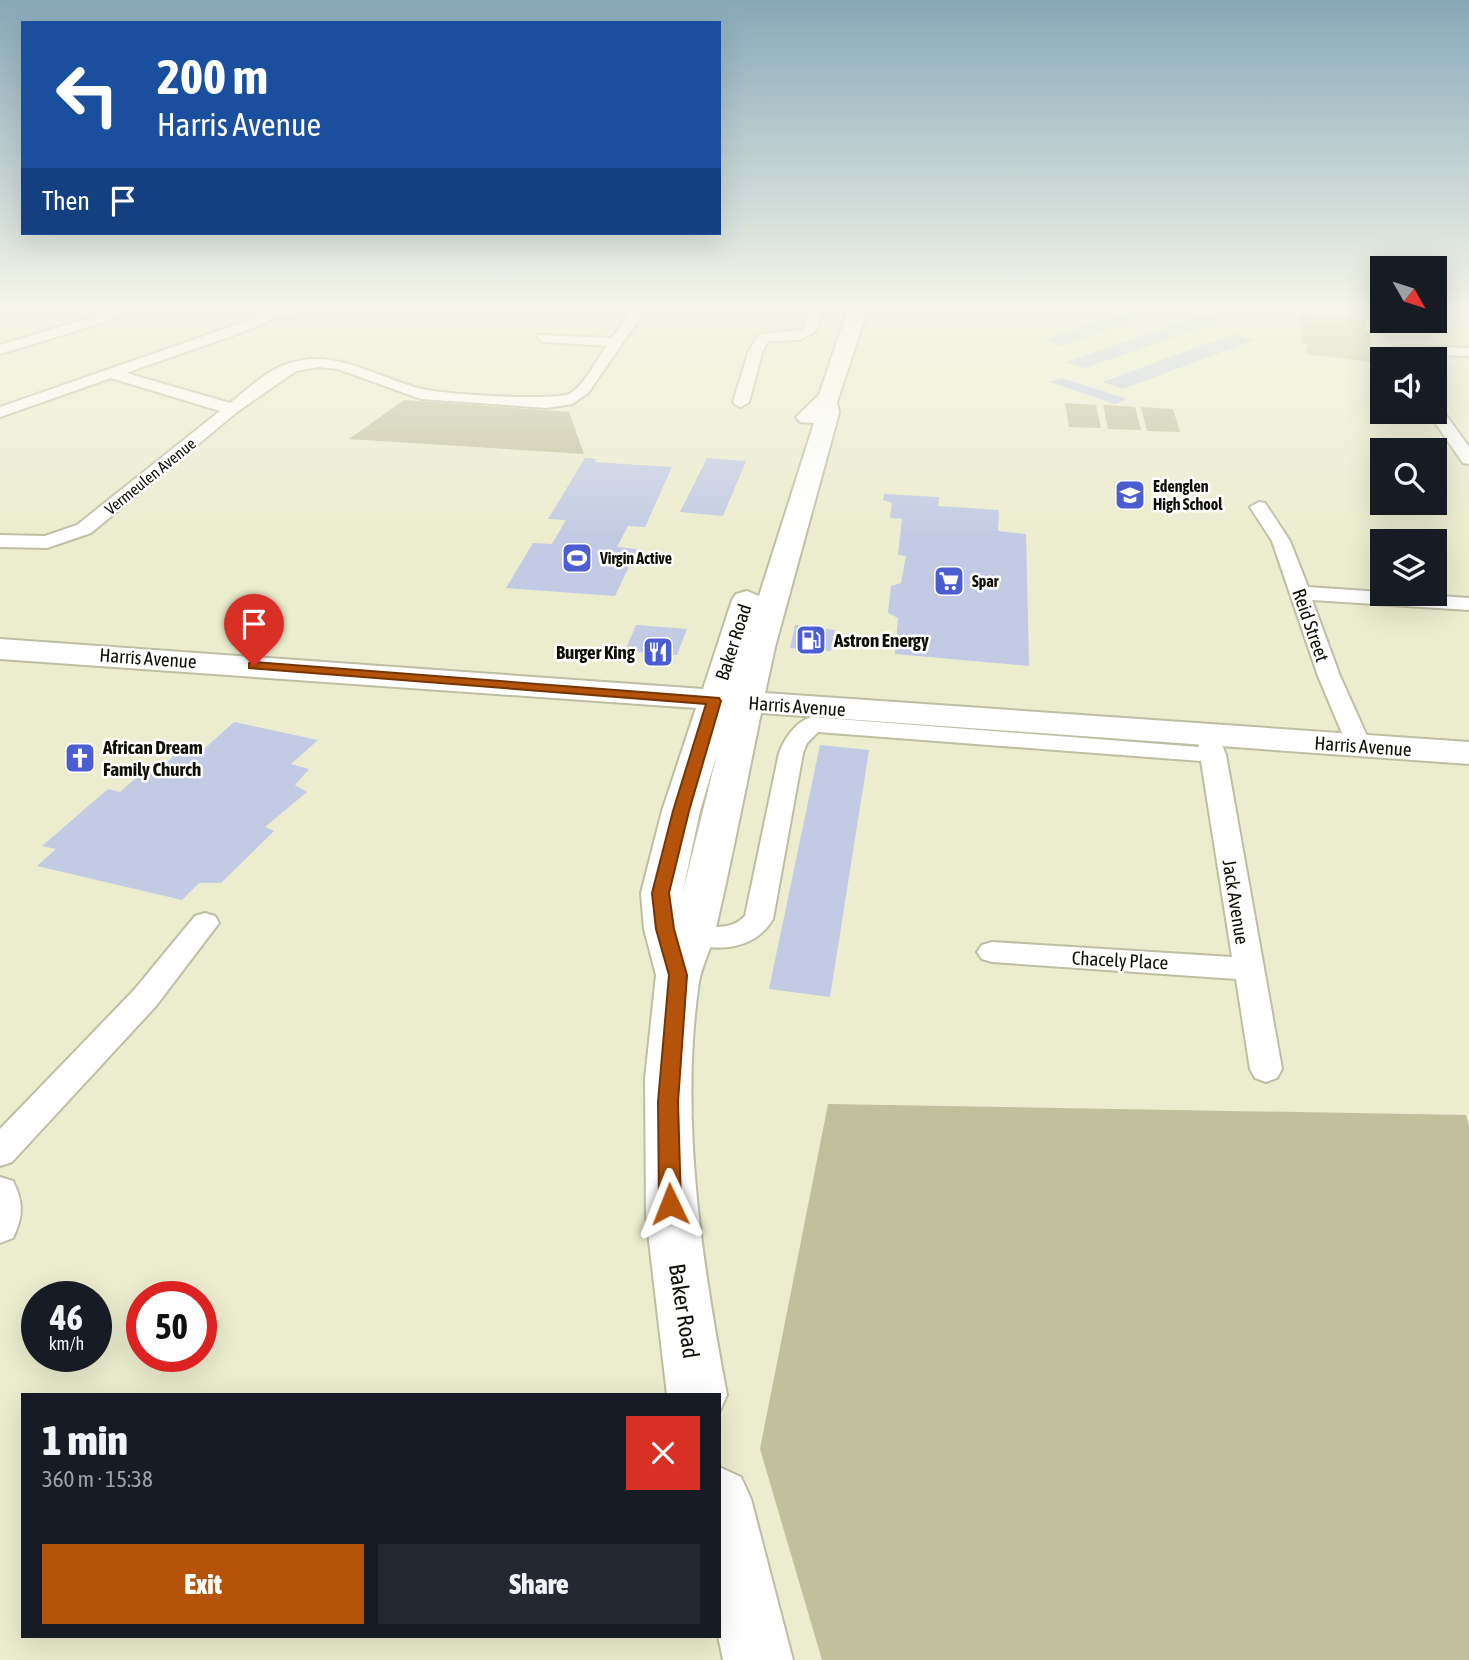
<!DOCTYPE html>
<meta charset="utf-8">
<style>
body{margin:0;font-family:"Asap Condensed",sans-serif;background:#242831;color:#f1f3f6;height:100vh;display:flex;flex-direction:column;font-size:26px;white-space:nowrap}
*{box-sizing:border-box;margin:0}
p{font-size:23px;color:#9ea1a6}
.icon{flex:none;width:38px;height:38px;fill:none;stroke:currentColor;stroke-width:2;stroke-linecap:round;stroke-linejoin:round}
.map{position:relative;flex:1;overflow:hidden}
.details{position:absolute;left:21px;top:1393px;width:700px;height:245px;display:flex;flex-direction:column;background:#171b24;border-radius:0px;box-shadow:0 7px 28px #0002}
.details>*{flex:none}
.guide{position:absolute;left:21px;top:21px;width:700px;height:214px;border-radius:0px;box-shadow:0 7px 28px #0002;background:#1a4fa0;color:#fff;overflow:hidden}
.needle{width:46px;rotate:129deg}
.controls{position:absolute;left:1370px;top:256px;display:grid;gap:14px}
.controls a{display:grid;place-items:center;width:77px;height:77px;border-radius:0px;background:#171b24;box-shadow:0 7px 28px #0002;font-size:35px}
.speed{position:absolute;left:21px;top:1281px;display:flex;gap:14px;font-size:35px;font-weight:700;text-align:center}
.speed>*{display:grid;place-content:center;width:91px;height:91px;border-radius:50%;background:#171b24;box-shadow:0 7px 28px #0002;line-height:1}
.speed small{font-size:18px;font-weight:400}
.speed .limit{border:10px solid #d22;background:#fff;color:#111}
.pin{position:absolute;display:grid;place-items:center;width:60px;height:60px;color:#fff;margin:-72px -30px;border-radius:50% 50% 50% 0;rotate:-45deg;box-shadow:0 0 7px #0007}
.pin .icon{rotate:45deg}
.me{position:absolute;width:77px;margin:-38px;rotate:358deg;stroke-linejoin:round;filter:drop-shadow(0 0 5px #0008)}
.turn{display:flex;align-items:center;gap:24px;height:147px;padding:0 21px;font-size:32px}
.turn .icon{width:91px;height:91px;stroke-width:2.5}
.turn b{display:block;font-size:49px;line-height:60px}
.then{display:flex;align-items:center;height:66px;padding:0 21px;background:#0003;gap:14px;font-size:26px}
.round{display:grid;place-items:center;flex:none;width:74px;height:74px;border-radius:0px;background:#242831}
.overview{display:flex;align-items:center;justify-content:space-between;height:119px;padding:0 21px}
h1{font-size:42px;font-weight:800;line-height:52px}
.primary-button{display:flex;gap:14px;margin-top:auto;padding:14px 21px}
.primary-button a{flex:1;height:80px;border-radius:0px;background:#b45309;color:#fff;font-size:28px;font-weight:800;line-height:80px;text-align:center}
.primary-button a+a{background:#242831;color:#f1f3f6}
.map>svg:first-child{display:block}
</style>
<div class="map">
<svg width="1469" height="1660" viewBox="0 0 1469 1660">
<rect width="100%" height="100%" fill="#ececcf"/>
<path fill="#c1c09c" d="M1299,313L1365,321V330L1371,331L1370,351L1377,352V363L1306,354L1307,344L1300,343L1304,324L1298,323Z
M404,400L569,412L584,454L349,439Z
M1065,403L1096,405L1101,428L1069,427Z
M1103,405L1135,407L1141,430L1108,429Z
M1141,407L1173,409L1180,432L1147,431Z
M828,1104L1466,1115L1469,1126V1660H822L760,1449Z"/>
<path fill="#c2cae4" d="M1136,309H1168L1061,346L1043,340Z
M1203,315L1222,320L1085,368L1066,362Z
M1233,334L1254,340L1123,389L1102,382Z
M1062,378L1093,388L1127,399L1115,404L1050,382Z
M585,458L597,459L594,462L672,467L645,527L628,526L617,547L637,549L615,596L506,588L533,543L552,544L566,520L548,519Z
M707,458L746,461L723,516L680,512Z
M884,494L939,497L938,506L999,510L998,531L1026,534L1029,666L895,654L898,618L888,613L891,586L901,583L906,556L898,555L902,519L890,518L892,503L883,500Z
M636,625L687,629L677,655L625,651Z
M795,625L835,630L831,651L790,648Z
M234,722L318,740L291,764L309,769L295,785L307,792L265,827L274,831L221,883H199L182,900L37,866L56,849L42,846L108,789L120,792L154,762H167L190,742L205,748Z
M820,745L869,750L830,997L769,989Z"/>
<g fill="none" stroke-linecap="round" stroke-linejoin="round">
<g stroke="#bebea3" stroke-width="4">
<path id="minor" d="M110,309H127L102,323L0,354V345L92,317Z
M268,309H332L325,313L275,316L266,323L240,333L126,373L230,403C247,390 266,371 287,364C335,347 377,378 422,389C442,394 556,402 571,393C586,383 596,360 607,346L544,342L537,338L539,335L612,338L633,309H646L588,393L572,404L547,408L421,399L338,369L318,367L296,371L237,412L91,533L47,548L0,547V535L45,536L77,525L220,411L111,378L0,417V407L230,327L256,317Z
M791,309L819,311L821,314L815,332L800,340L768,341L762,353L749,402L741,407L736,405L733,402L748,353L759,334L802,330L807,316Z
M1403,346L1469,348V356L1405,354V359H1391L1393,348Z
M1435,406L1441,408L1469,447V464L1463,463L1427,411H1435Z
M1259,502L1265,503L1290,541L1308,587L1469,598V610L1312,600L1340,676L1371,745L1368,750L1359,752L1350,750L1347,745L1318,676L1272,541L1250,507Z
M812,717L1199,747L1198,740L1202,735L1210,733L1218,735L1226,755L1282,1069L1277,1078L1266,1082L1255,1078L1250,1069L1236,979L992,962L982,959L977,952L982,945L992,942L1232,957L1201,761L818,732L807,743L803,753L773,919C754,951 716,952 683,942L679,935L683,928C705,922 727,935 745,916L779,753C785,738 796,721 812,717Z
M205,913L215,916L219,923L156,1006L12,1162L0,1166V1129L134,990L195,916Z
M0,1177L13,1181C24,1203 23,1217 13,1238L0,1243Z"/>
</g>
<g stroke="#bebea3" stroke-width="4">
<path id="secondary" d="M848,309H868L837,402L839,413L775,647L765,693L1469,742V764L761,713C746,786 732,859 715,932C711,949 702,965 699,982C679,1117 702,1263 727,1395L719,1413V1395H667L646,1215L645,1079L656,975L644,929L641,893L662,811L696,708L0,659V639L703,689L732,600L736,594L747,591L759,596L814,423L800,422L796,417L819,395ZM717,754L682,895L700,811Z
M719,1467L741,1477L751,1499L793,1660H723L718,1636Z"/>
</g>
<use href="#minor" fill="#fff" fill-rule="evenodd"/>
<use href="#secondary" fill="#fff" fill-rule="evenodd"/>
</g>
<linearGradient id="sky" x2="0" y2="1"><stop stop-color="#87a8b8"/><stop offset="0.57" stop-color="#f6f6e9"/><stop offset="1" stop-color="#f6f6e9" stop-opacity="0"/></linearGradient>
<rect width="1469" height="541" fill="url(#sky)"/>
<path fill="#b45309" stroke="#753606" stroke-width="2" d="M254,662L719,698L721,701L689,811L669,893L674,929L687,975L678,1102L681,1204L678,1210L670,1213L662,1210L659,1204L658,1102L669,975L656,929L652,893L673,811L706,704L249,668V663Z"/>
<defs>
<g id="school-square" transform="scale(1.575)"><rect x="-9" y="-9" width="18" height="18" rx="4" fill="#4c5dd2" stroke="#fff"/><path d="M0-5L7-2L0 1L-7-2ZM-4 1L0 2.5L4 1V4Q0 6-4 4Z" fill="#fff"/></g>
<g id="stadium-square" transform="scale(1.575)"><rect x="-9" y="-9" width="18" height="18" rx="4" fill="#4c5dd2" stroke="#fff"/><path d="M0-5a6.5 5 0 1 0 0 10a6.5 5 0 1 0 0-10ZM-3.5-1.8h7v3.6h-7Z" fill="#fff"/></g>
<g id="supermarket-square" transform="scale(1.575)"><rect x="-9" y="-9" width="18" height="18" rx="4" fill="#4c5dd2" stroke="#fff"/><path d="M-6-5.5h2.5l.6 2H6L4.5 2H-2.5L-4.4-4H-6ZM-1.5 3.2a1.3 1.3 0 1 0 .1 0ZM3 3.2a1.3 1.3 0 1 0 .1 0Z" fill="#fff"/></g>
<g id="fuel-square" transform="scale(1.575)"><rect x="-9" y="-9" width="18" height="18" rx="4" fill="#4c5dd2" stroke="#fff"/><path d="M-5.5-6h7V0h2V4h1.3V-2.5L3-4.5l.8-.8L6-3V5H2.5V1h-1V6h-7ZM-4.2-4.7v3.2H.2V-4.7Z" fill="#fff"/></g>
<g id="restaurant-square" transform="scale(1.575)"><rect x="-9" y="-9" width="18" height="18" rx="4" fill="#4c5dd2" stroke="#fff"/><path d="M-5-6h1v4h1v-4h1v4h1v-4h1v5L-1.5 .5V6h-2V.5L-5-1ZM5-6V6H3V1.5H1.5Q1.5-4 5-6Z" fill="#fff"/></g>
<g id="church-square" transform="scale(1.575)"><rect x="-9" y="-9" width="18" height="18" rx="4" fill="#4c5dd2" stroke="#fff"/><path d="M-1.2-6h2.4v3.5h3.3v2.4h-3.3V6h-2.4V-.1h-3.3v-2.4h3.3Z" fill="#fff"/></g>
</defs>
<g fill-rule="evenodd">
<use href="#school-square" x="1130" y="495"/>
<use href="#stadium-square" x="577" y="558"/>
<use href="#supermarket-square" x="949" y="581"/>
<use href="#fuel-square" x="811" y="640"/>
<use href="#restaurant-square" x="658" y="652"/>
<use href="#church-square" x="80" y="758"/>
</g>
<g text-anchor="middle" dominant-baseline="central" stroke-width="5" stroke-linejoin="round" paint-order="stroke">
<g font-size="16" fill="#0f0f06" stroke="#fff">
<text transform="translate(150 476) rotate(-39)">Vermeulen Avenue</text>
</g>
<g font-size="16" font-weight="bold" fill="#0f0f06" stroke="#fff" text-anchor="start">
<text x="1153" y="486">Edenglen<tspan x="1153" dy="18">High School</tspan></text>
<text x="600" y="558">Virgin Active</text>
<text x="972" y="581">Spar</text>
</g>
<g font-size="19" fill="#0f0f06" stroke="#fff">
<text transform="translate(1311 625) rotate(71)">Reid Street</text>
<text transform="translate(733 642) rotate(-72)">Baker Road</text>
<text transform="translate(148 658) rotate(4)">Harris Avenue</text>
<text transform="translate(797 706) rotate(4)">Harris Avenue</text>
<text transform="translate(1363 746) rotate(4)">Harris Avenue</text>
<text transform="translate(1236 902) rotate(81)">Jack Avenue</text>
<text transform="translate(1120 960) rotate(3)">Chacely Place</text>
</g>
<g font-size="19" font-weight="bold" fill="#0f0f06" stroke="#fff" text-anchor="start">
<text x="834" y="640">Astron Energy</text>
<text x="635" y="652" text-anchor="end">Burger King</text>
<text x="103" y="747">African Dream<tspan x="103" dy="22">Family Church</tspan></text>
</g>
<g font-size="23" fill="#0f0f06" stroke="#fff">
<text transform="translate(684 1311) rotate(81)">Baker Road</text>
</g>
</g>
</svg>
<div class="controls">
<a><svg class="needle" viewBox="-14 -14 28 28"><path d="M0-13l5 13h-10z" fill="#e53935"/><path d="M0 13l5-13h-10z" fill="#9ea1a6"/></svg></a>
<a><svg class="icon" aria-label="sound" viewBox="0 0 24 24"><path d="M4 9h4l5-4v14l-5-4H4zM17 9q2 3 0 6"/></svg></a>
<a><svg class="icon" aria-label="search" viewBox="0 0 24 24"><circle cx="10" cy="10" r="6"/><path d="M15 15l6 6"/></svg></a>
<a><svg class="icon" aria-label="layers" viewBox="0 0 24 24"><path d="M12 4l9 5-9 5-9-5zM3 14l9 5 9-5"/></svg></a>
</div>
<div class="speed"><div>46<small>km/h</small></div><div class="limit">50</div></div>
<div class="pin" style="left:254px;top:666px;background:#d93025"><svg class="icon" aria-label="arrive" viewBox="0 0 24 24"><path d="M6 21V4h12l-3 4 3 4H6"/></svg></div>
<svg class="me" style="left:670px;top:1204px" viewBox="-20 -20 40 40"><path d="M0-17L14 15 0 8-14 15z" fill="#b45309" stroke="#fff" stroke-width="4"/></svg>
<div class="guide">
<div class="turn"><svg class="icon" aria-label="left" viewBox="0 0 24 24"><path d="M17 20v-9H6M10 6l-5 5 5 5"/></svg><div><b>200 m</b>Harris Avenue</div></div>
<div class="then">Then<svg class="icon" aria-label="arrive" viewBox="0 0 24 24"><path d="M6 21V4h12l-3 4 3 4H6"/></svg></div>
</div>
<section class="details">
<div class="overview"><div><h1>1 min</h1><p>360 m · 15:38</p></div><a class="round" style="background:#d93025;color:#fff"><svg class="icon" aria-label="close" viewBox="0 0 24 24"><path d="M6 6l12 12M18 6L6 18"/></svg></a></div>
<div class="primary-button"><a>Exit</a><a>Share</a></div>
</section>
</div>
